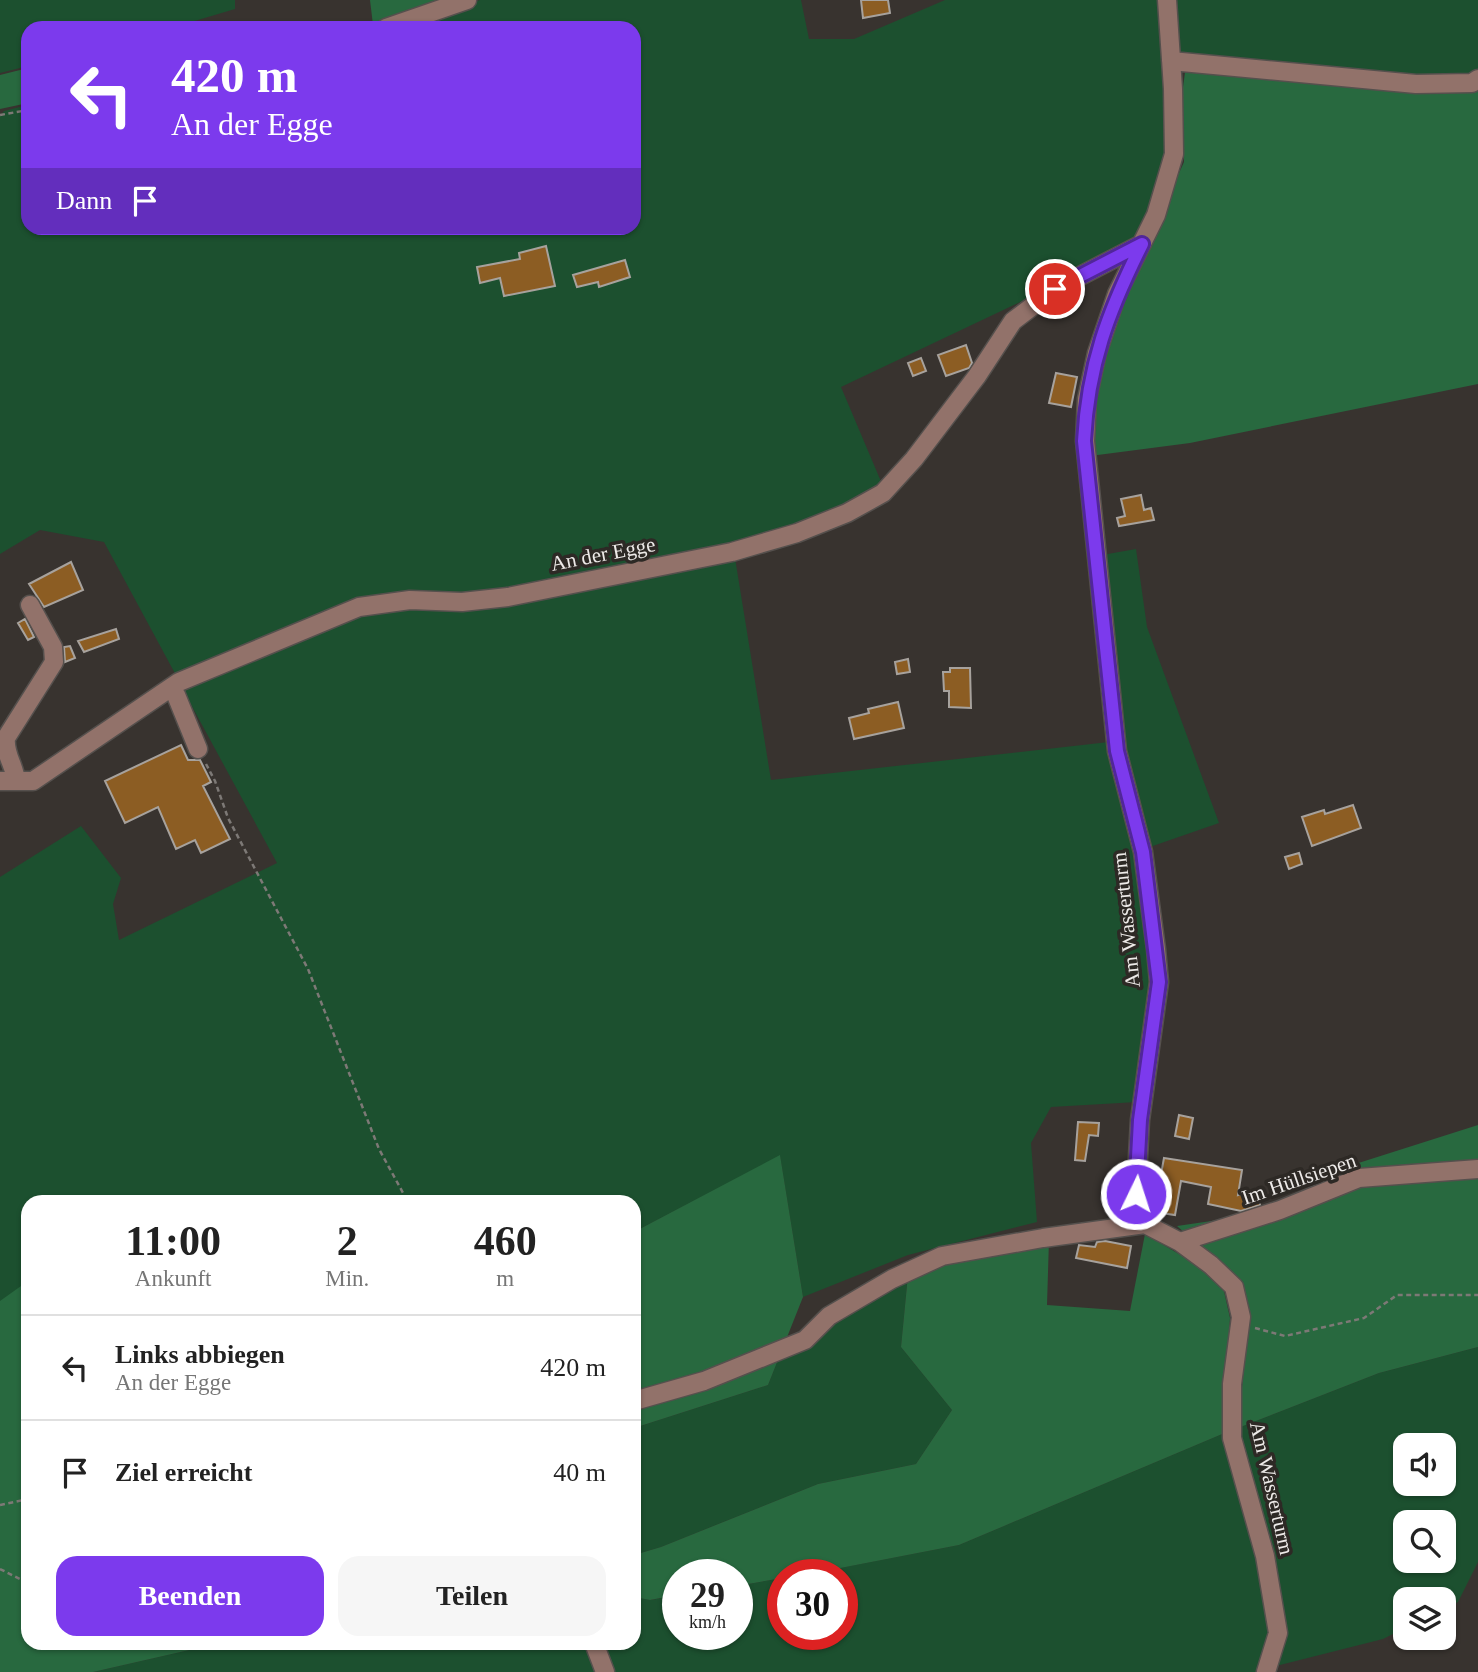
<!DOCTYPE html>
<html lang="de">
<meta charset="utf-8">
<style>
body{margin:0;font-family:"Times New Roman",serif;background:#f6f6f6;color:#222;height:100vh;display:flex;flex-direction:column;font-size:26px;white-space:nowrap}
*{box-sizing:border-box;margin:0}
p{font-size:23px;color:#767676}
.icon{flex:none;width:38px;height:38px;fill:none;stroke:currentColor;stroke-width:2;stroke-linecap:round;stroke-linejoin:round}
.map{position:relative;flex:1;overflow:hidden}
.panel{position:absolute;left:21px;top:1195px;width:620px;height:455px;display:flex;flex-direction:column;background:#fff;border-radius:21px;box-shadow:0 2px 5px #0004}
.panel>*{flex:none}
.top-card{position:absolute;left:21px;top:21px;width:620px;height:214px;border-radius:21px;box-shadow:0 2px 5px #0004;background:#7c3aed;color:#fff;overflow:hidden}
.controls{position:absolute;left:1393px;top:1433px;display:grid;gap:14px}
.controls a{display:grid;place-items:center;width:63px;height:63px;border-radius:14px;background:#fff;box-shadow:0 2px 5px #0004;font-size:35px}
.speed{position:absolute;left:662px;top:1559px;display:flex;gap:14px;font-size:35px;font-weight:700;text-align:center}
.speed>*{display:grid;place-content:center;width:91px;height:91px;border-radius:50%;background:#fff;box-shadow:0 2px 5px #0004;line-height:1}
.speed small{font-size:18px;font-weight:400}
.speed .limit{border:10px solid #d22;background:#fff;color:#111}
.pin{position:absolute;display:grid;place-items:center;width:60px;height:60px;color:#fff;margin:-30px;border:4px solid #fff;border-radius:50%;box-shadow:0 2px 7px #0007}
.me{position:absolute;width:77px;margin:-38px;rotate:4deg;stroke-linejoin:round;filter:drop-shadow(0 0 5px #0008)}
.turn{display:flex;align-items:center;gap:24px;height:147px;padding:0 35px;font-size:32px}
.turn .icon{width:91px;height:91px;stroke-width:2.5}
.turn b{display:block;font-size:49px;line-height:60px}
.then{display:flex;align-items:center;height:66px;padding:0 35px;background:#0003;gap:14px;font-size:26px}
.eta{display:flex;justify-content:space-evenly;align-items:center;height:119px;text-align:center}
.eta b{font-size:42px;font-weight:700;line-height:49px}
.button{display:flex;gap:14px;margin-top:auto;padding:14px 35px}
.button a{flex:1;height:80px;border-radius:21px;background:#7c3aed;color:#fff;font-size:28px;font-weight:700;line-height:80px;text-align:center}
.button a+a{background:#f6f6f6;color:#222}
ul{padding:0;list-style:none}
li{display:flex;align-items:center;gap:21px;height:105px;padding:0 35px;border-top:2px solid #e0e0e0}
li div{flex:1}
li b{display:block;font-size:26px}
li em{font-style:normal}
.map>svg:first-child{display:block}
</style>
<div class="map">
<svg width="1478" height="1672" viewBox="0 0 1478 1672">
<rect width="100%" height="100%" fill="#38332f"/>
<path fill="#1c502f" fill-rule="evenodd" d="M0,0H235V9L171,28H28V66L0,73Z
M480,0H801L809,39H854L945,0H1163L1170,154L1134,252L1054,286L841,387L888,498L734,549L507,594L415,596L178,679L104,542L40,530L0,554V116L4,111L28,105V228H634V28H402Z
M1172,0H1478V89L1437,78L1175,56Z
M1136,549L1147,627L1219,823L1147,848L1124,754L1102,555Z
M735,558L771,780L1109,742L1141,870L1152,1013L1137,1102L1051,1107L1031,1143L1037,1222L908,1255L803,1297L780,1156L634,1232V1202H28V1282L0,1302V877L81,826L121,878L113,904L119,940L277,863L182,688L342,618Z
M908,1275L901,1347L952,1410L916,1464L818,1484L661,1547L634,1555V1428L768,1385L779,1357L836,1318Z
M1478,1347V1562L1458,1602L1444,1609V1600H1405V1628L1383,1639L1272,1667L1282,1631L1238,1428L1379,1373ZM1405,1446H1444V1484H1405ZM1405,1522H1444V1561H1405Z
M1227,1432L1254,1541L1272,1633L1260,1672H93L220,1643H634V1597L651,1600L677,1595V1634H737V1586L782,1578V1634H842V1575H803L959,1545Z"/>
<path fill="#28693f" d="M370,0H448L373,25Z
M1186,65L1478,88V384L1190,443L1090,456L1092,403L1103,355L1122,299L1184,162V135L1181,102Z
M28,68V103L0,109V75Z
M1478,1125V1347L1379,1373L1238,1428L1249,1316L1241,1283L1177,1226L1232,1218L1354,1180L1349,1166Z
M780,1155L803,1297L768,1385L634,1428V1232Z
M1145,1234L1206,1270L1224,1291L1230,1318L1226,1385L1227,1432L959,1545L830,1570L802,1575H782V1578L737,1586V1575H677V1595L650,1600L634,1597V1555L661,1547L818,1484L916,1464L952,1410L901,1347L908,1275L939,1263L1049,1240L1047,1305L1130,1311Z
M28,1281V1643H220L93,1672H0V1301Z"/>
<path fill="#8c5d23" stroke="#a7a29d" stroke-width="2" d="M861,0H888L890,13L863,18Z
M546,246L555,286L504,296L500,278L480,283L477,267L520,259L519,253Z
M625,260L630,277L599,287L598,282L577,287L573,275Z
M966,345L972,363L969,368L946,376L938,355Z
M921,358L926,371L913,376L908,363Z
M1056,373L1077,377L1071,407L1049,403Z
M1141,495L1144,510L1151,508L1154,520L1119,526L1117,518L1125,516L1121,499Z
M71,562L83,590L44,607L29,584Z
M25,619L34,637L28,640L18,623Z
M116,629L119,639L84,652L78,641Z
M70,646L75,658L65,662L64,647Z
M908,659L910,672L897,674L895,662Z
M950,668H970L971,708L949,707V691H944L943,672H950Z
M898,702L904,728L854,739L849,718L869,713L868,709Z
M181,745L188,760H200L211,782L203,786L230,839L201,853L195,840L176,849L158,807L125,823L105,781Z
M1353,805L1361,828L1312,846L1302,817L1324,810L1325,814Z
M1299,853L1302,864L1289,869L1285,857Z
M1179,1115L1193,1118L1189,1139L1175,1136Z
M1078,1122L1099,1123L1098,1136L1089,1135L1085,1161L1075,1160Z
M1164,1158L1242,1170L1238,1195L1256,1190L1260,1205L1241,1211L1208,1204L1211,1187L1181,1181L1175,1215L1154,1212Z
M1105,1241L1131,1246L1127,1268L1076,1258L1079,1245L1095,1247L1097,1242Z"/>
<g fill="none" stroke-linecap="round" stroke-linejoin="round">
<g stroke="#55504d" stroke-width="21">
<path id="minor" d="M1167,0L1173,89L1174,154L1156,215L1117,294L1097,353L1087,399L1085,441L1117,751L1143,852L1156,949L1159,982L1140,1120L1136,1194L1145,1224L1180,1242L1211,1265L1234,1287L1241,1317L1232,1384V1438L1265,1556L1278,1633L1266,1672
M386,28L467,0
M1171,61L1416,84L1472,83L1478,79
M170,688L176,695L198,749
M0,781H33L179,682L359,607L410,600L462,602L508,597L732,552L797,533L847,513L883,493L914,459L977,376L1013,321L1055,289L1142,244
M16,781C15,766 4,754 6,738L54,662L53,647L30,605
M1180,1242L1280,1210L1359,1178L1478,1169
M634,1401L704,1381L805,1340L829,1316L892,1279L942,1256L1043,1238L1145,1224
M594,1643L605,1672"/>
</g>
<path stroke="#7d7976" stroke-width="2.5" stroke-dasharray="5 3.5" stroke-linecap="butt" d="M0,115L28,110
M206,764L215,781L228,818L308,969L379,1149L408,1202
M1255,1328L1285,1336L1364,1318L1397,1295H1478
M0,1505L28,1499
M0,1569L28,1583"/>
<use href="#minor" stroke="#92726a" stroke-width="18"/>
</g>
<g fill="none" stroke-linecap="round" stroke-linejoin="round">
<g stroke="#51269a" stroke-width="18">
<path id="route" d="M1055,289L1142,244C1108,312 1088,365 1084,441L1117,751L1143,852L1159,982L1140,1120L1136,1194"/>
</g>
<use href="#route" stroke="#7c3aed" stroke-width="12"/>
</g>
<g text-anchor="middle" dominant-baseline="central" stroke-width="7" stroke-linejoin="round" paint-order="stroke">
<g font-size="21" fill="#edeae8" stroke="#2d2925">
<text transform="translate(603 554) rotate(-11)">An der Egge</text>
<text transform="translate(1126 920) rotate(-96)">Am Wasserturm</text>
<text transform="translate(1299 1179) rotate(-19)">Im Hüllsiepen</text>
<text transform="translate(1272 1488) rotate(77)">Am Wasserturm</text>
</g>
</g>
</svg>
<div class="controls">
<a><svg class="icon" aria-label="sound" viewBox="0 0 24 24"><path d="M4 9h4l5-4v14l-5-4H4zM17 9q2 3 0 6"/></svg></a>
<a><svg class="icon" aria-label="search" viewBox="0 0 24 24"><circle cx="10" cy="10" r="6"/><path d="M15 15l6 6"/></svg></a>
<a><svg class="icon" aria-label="layers" viewBox="0 0 24 24"><path d="M12 4l9 5-9 5-9-5zM3 14l9 5 9-5"/></svg></a>
</div>
<div class="speed"><div>29<small>km/h</small></div><div class="limit">30</div></div>
<div class="pin" style="left:1055px;top:289px;background:#d93025"><svg class="icon" aria-label="arrive" viewBox="0 0 24 24"><path d="M6 21V4h12l-3 4 3 4H6"/></svg></div>
<svg class="me" style="left:1136px;top:1194px" viewBox="-20 -20 40 40"><circle r="17" fill="#7c3aed" stroke="#fff" stroke-width="3"/><path d="M0-11L8 9 0 5-8 9z" fill="#fff"/></svg>
<div class="top-card">
<div class="turn"><svg class="icon" aria-label="left" viewBox="0 0 24 24"><path d="M17 20v-9H6M10 6l-5 5 5 5"/></svg><div><b>420 m</b>An der Egge</div></div>
<div class="then">Dann<svg class="icon" aria-label="arrive" viewBox="0 0 24 24"><path d="M6 21V4h12l-3 4 3 4H6"/></svg></div>
</div>
<section class="panel">
<div class="eta">
<div><b>11:00</b><p>Ankunft</p></div>
<div><b>2</b><p>Min.</p></div>
<div><b>460</b><p>m</p></div>
</div>
<ul>
<li><svg class="icon" aria-label="left" viewBox="0 0 24 24"><path d="M17 20v-9H6M10 6l-5 5 5 5"/></svg><div><b>Links abbiegen</b><p>An der Egge</p></div><em>420 m</em></li>
<li><svg class="icon" aria-label="arrive" viewBox="0 0 24 24"><path d="M6 21V4h12l-3 4 3 4H6"/></svg><div><b>Ziel erreicht</b></div><em>40 m</em></li>
</ul>
<div class="button"><a>Beenden</a><a>Teilen</a></div>
</section>
</div>
